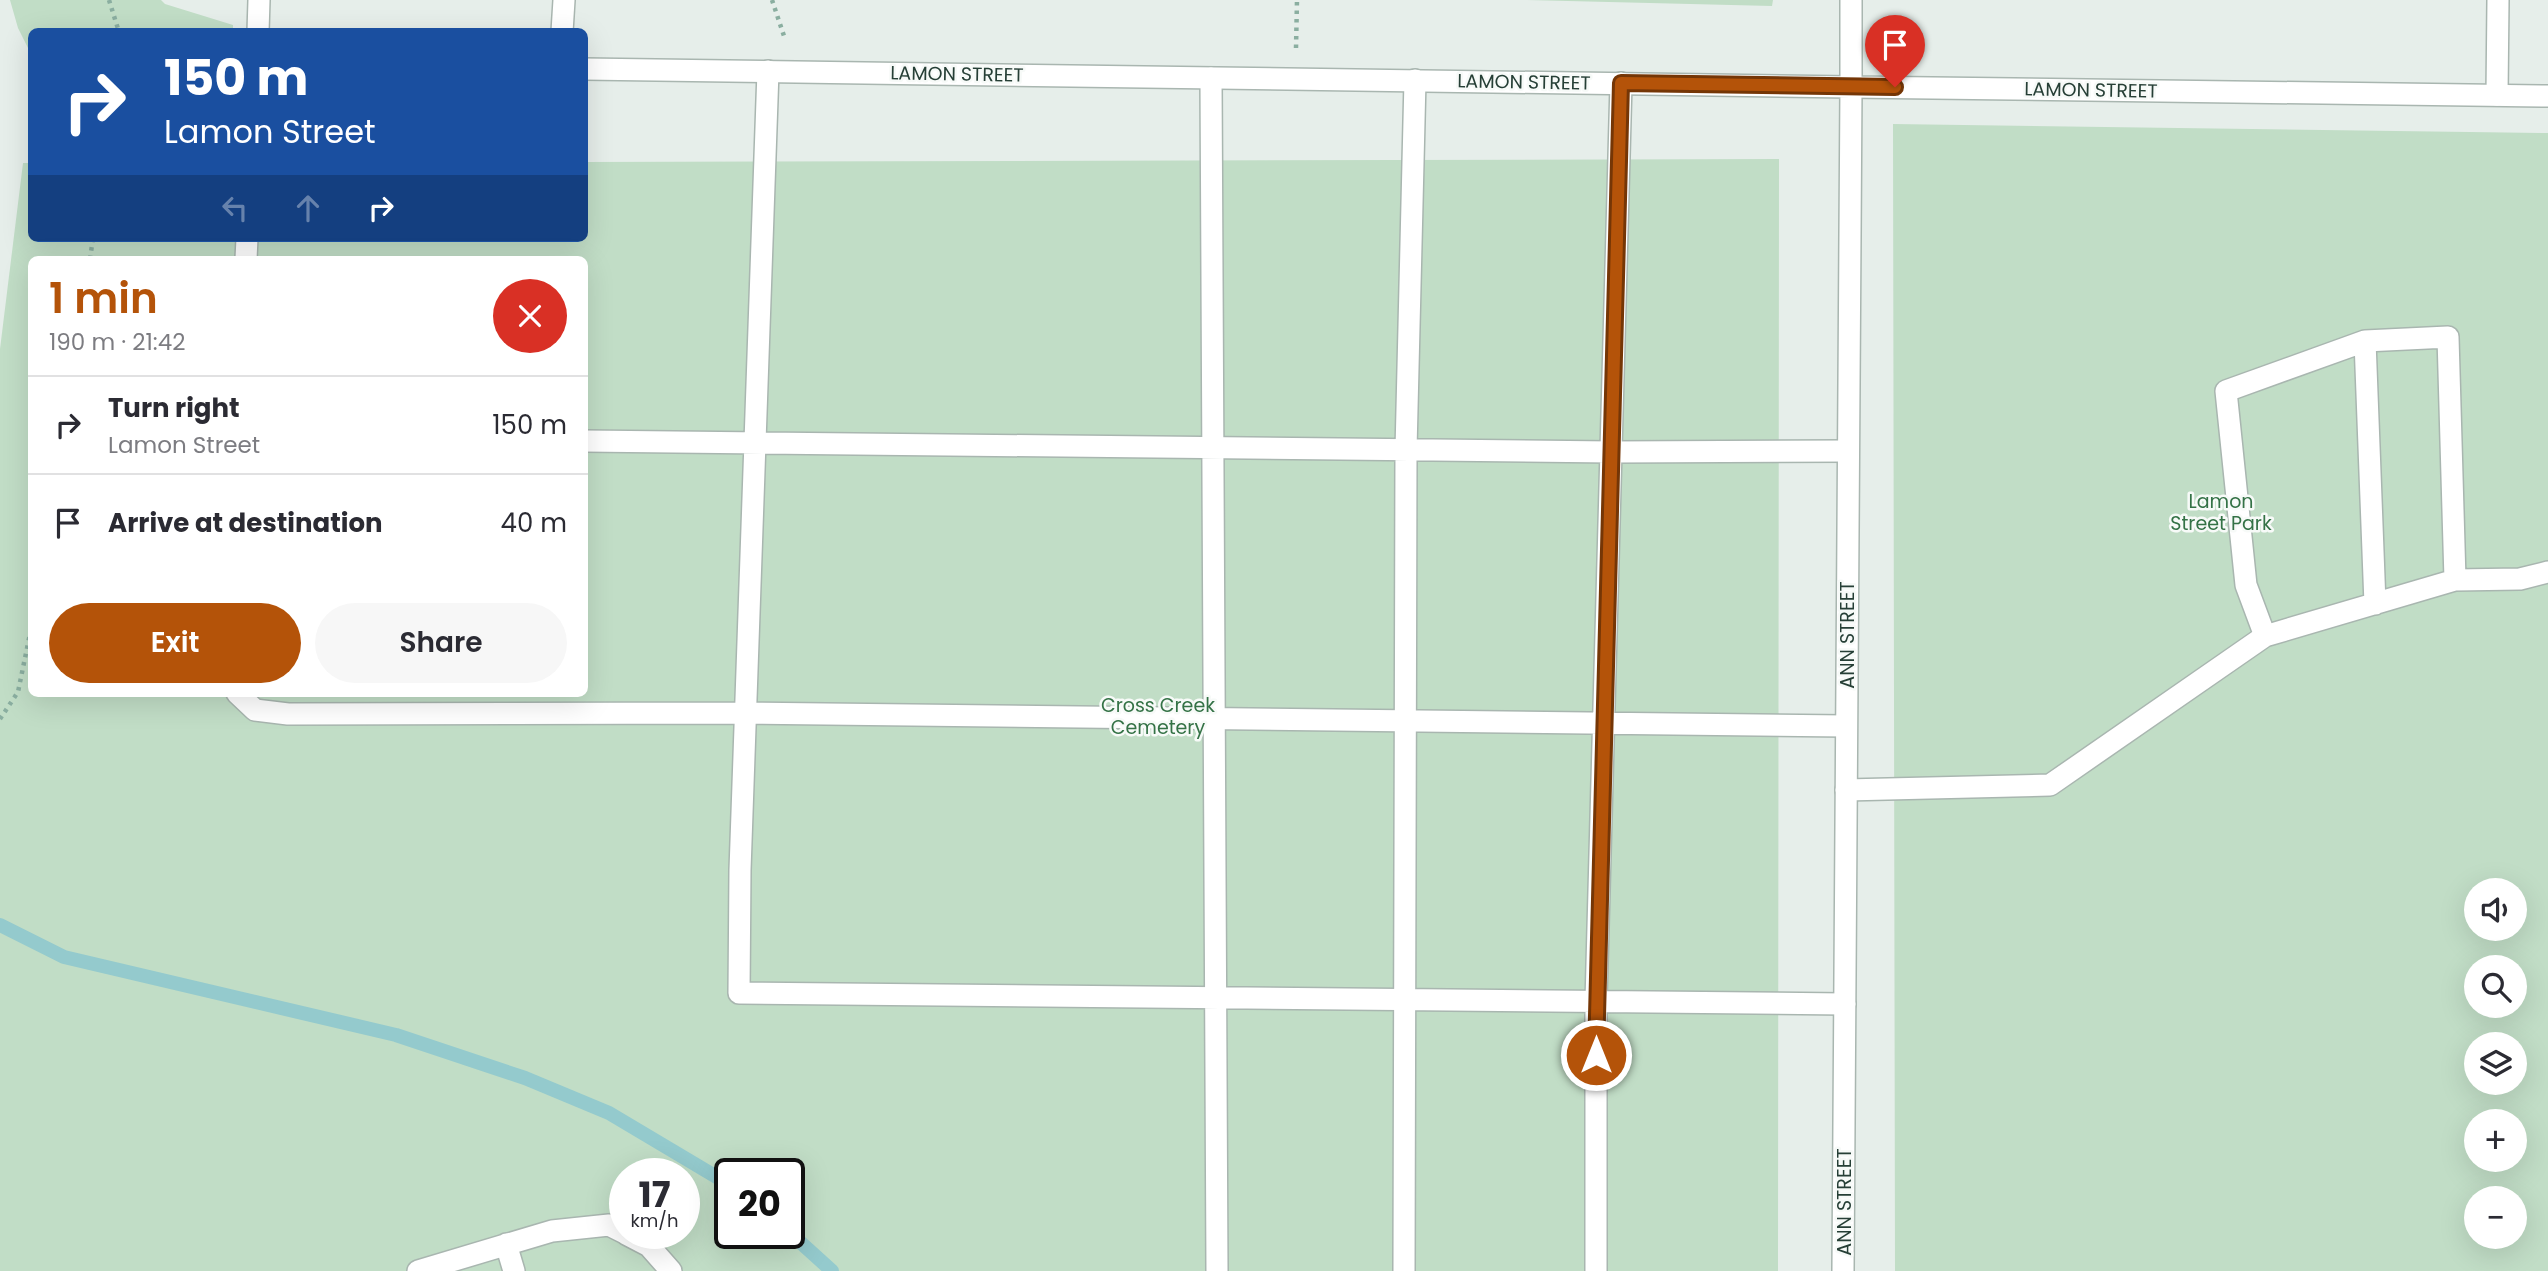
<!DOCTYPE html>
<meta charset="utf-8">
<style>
body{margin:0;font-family:Poppins,sans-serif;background:#f7f7f7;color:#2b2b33;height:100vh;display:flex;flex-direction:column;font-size:26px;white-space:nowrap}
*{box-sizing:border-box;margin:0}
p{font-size:23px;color:#7c7c81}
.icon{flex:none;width:38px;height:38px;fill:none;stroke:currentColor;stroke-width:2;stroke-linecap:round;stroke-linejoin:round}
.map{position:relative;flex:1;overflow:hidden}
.side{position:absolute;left:28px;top:256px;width:560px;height:441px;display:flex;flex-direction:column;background:#fff;border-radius:10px;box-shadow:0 7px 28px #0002}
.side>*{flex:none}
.guide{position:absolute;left:28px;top:28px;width:560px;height:214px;border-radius:10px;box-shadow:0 7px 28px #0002;background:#1a4fa0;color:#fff;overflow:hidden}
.fabs{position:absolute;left:2464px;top:878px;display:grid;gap:14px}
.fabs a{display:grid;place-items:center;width:63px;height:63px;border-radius:50%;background:#fff;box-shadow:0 7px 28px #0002;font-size:35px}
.speed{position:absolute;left:609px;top:1158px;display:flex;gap:14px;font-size:35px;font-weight:700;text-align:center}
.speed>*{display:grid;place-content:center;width:91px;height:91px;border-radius:50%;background:#fff;box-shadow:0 7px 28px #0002;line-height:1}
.speed small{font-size:18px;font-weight:400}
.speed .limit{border:4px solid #111;border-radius:10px;background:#fff;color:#111}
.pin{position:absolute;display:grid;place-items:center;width:60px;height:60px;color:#fff;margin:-72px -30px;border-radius:50% 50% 50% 0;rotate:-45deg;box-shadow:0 0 7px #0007}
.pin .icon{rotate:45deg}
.me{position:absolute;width:77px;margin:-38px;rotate:0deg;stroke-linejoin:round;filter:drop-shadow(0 0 5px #0008)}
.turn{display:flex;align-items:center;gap:24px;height:147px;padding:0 21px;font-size:32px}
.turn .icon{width:91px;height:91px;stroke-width:2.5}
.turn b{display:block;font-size:49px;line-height:60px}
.lanes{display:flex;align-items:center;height:66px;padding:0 21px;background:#0003;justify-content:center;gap:35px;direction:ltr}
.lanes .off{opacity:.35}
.round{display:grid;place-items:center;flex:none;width:74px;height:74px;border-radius:37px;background:#f7f7f7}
.overview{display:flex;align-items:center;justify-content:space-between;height:119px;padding:0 21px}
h1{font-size:42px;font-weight:600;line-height:52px;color:#b45309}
.button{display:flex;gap:14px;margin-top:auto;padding:14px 21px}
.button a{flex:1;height:80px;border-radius:42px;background:#b45309;color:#fff;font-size:28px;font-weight:600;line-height:80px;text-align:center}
.button a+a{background:#f7f7f7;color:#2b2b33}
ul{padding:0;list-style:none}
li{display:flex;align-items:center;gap:21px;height:98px;padding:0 21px;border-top:2px solid #e1e1e2}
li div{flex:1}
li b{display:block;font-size:26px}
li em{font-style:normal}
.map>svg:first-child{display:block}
</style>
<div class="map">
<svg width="2548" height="1271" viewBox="0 0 2548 1271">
<rect width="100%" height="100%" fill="#e6eeea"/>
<path fill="#c1ddc6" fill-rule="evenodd" d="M10,0H161L165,4L233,25V31L32,32L31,54L18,28Z
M1527,0H1773L1772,6Z
M1893,124L2548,133V1271H1895ZM2476,891H2515V929H2476ZM2476,968H2515V1006H2476ZM2476,1045H2515V1083H2476ZM2476,1122H2515V1160H2476ZM2476,1199H2515V1237H2476Z
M1779,159L1778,1271H0V349L23,163H31L32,238H584L585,162ZM32,259H584V693H32ZM625,1174H684V1234H625ZM730,1174H789V1234H730Z"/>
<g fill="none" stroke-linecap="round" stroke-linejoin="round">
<path stroke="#94cacd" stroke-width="14" d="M0,925L64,957L396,1035L525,1078L609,1113L730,1185
M789,1232L832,1271"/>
<g stroke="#a9b6b0" stroke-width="24">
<path id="service" d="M258,32L259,0
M562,32L564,0
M768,71L740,870L739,993L1845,1004
M1211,78L1217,1271
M246,259L247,238
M2365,341L2375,604
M584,441L1612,452L1848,451
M2265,636L2246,585L2226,391L2365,341L2448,337L2455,580L2520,579L2548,572
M237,693L255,710L288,714L746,713L1846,726
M1846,790L2050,785L2265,636L2455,580
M626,1234L649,1246L671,1271
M506,1244L514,1271
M418,1271L552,1231L609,1225L625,1233
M1404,1271L1406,450L1415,80
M1596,1271V1001L1621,83"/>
</g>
<g stroke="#a9b6b0" stroke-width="24">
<path id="minor" d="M584,69L1851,87L1843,1271
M2497,95L2498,0"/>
</g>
<g stroke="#a9b6b0" stroke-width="24">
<path id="tertiary" d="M1851,0V87L2548,96"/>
</g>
<path stroke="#8aaea0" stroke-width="4.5" stroke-dasharray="3.5 5" stroke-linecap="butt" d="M109,0L119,32
M772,0L785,39
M1296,48L1297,0
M90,259L93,238
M0,719L18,692L32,624"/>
<use href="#service" stroke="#fff" stroke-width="21"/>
<use href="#minor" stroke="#fff" stroke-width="21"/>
<use href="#tertiary" stroke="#fff" stroke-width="21"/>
</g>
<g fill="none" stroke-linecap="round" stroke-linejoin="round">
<g stroke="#753606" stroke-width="18">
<path id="route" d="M1596,1055L1621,83L1895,87"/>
</g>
<use href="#route" stroke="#b45309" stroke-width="12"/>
</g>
<g text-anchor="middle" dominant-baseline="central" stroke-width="5" stroke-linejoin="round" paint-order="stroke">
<g font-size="19" fill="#263f36" stroke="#f7faf8">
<text transform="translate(957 74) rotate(1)">LAMON STREET</text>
<text transform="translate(1524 82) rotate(1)">LAMON STREET</text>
<text transform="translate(2091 90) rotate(1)">LAMON STREET</text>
<text transform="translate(1847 635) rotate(-90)">ANN STREET</text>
<text transform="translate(1844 1202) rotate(-90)">ANN STREET</text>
</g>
<g font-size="19" fill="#347246" stroke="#f7faf8">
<text x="2221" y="501">Lamon<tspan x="2221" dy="22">Street Park</tspan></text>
<text x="1158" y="705">Cross Creek<tspan x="1158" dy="22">Cemetery</tspan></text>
</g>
</g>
</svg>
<div class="fabs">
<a><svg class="icon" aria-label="sound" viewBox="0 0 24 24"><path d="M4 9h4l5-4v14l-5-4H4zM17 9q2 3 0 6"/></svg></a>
<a><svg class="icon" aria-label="search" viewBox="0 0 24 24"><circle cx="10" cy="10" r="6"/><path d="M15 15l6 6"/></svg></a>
<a><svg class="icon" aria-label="layers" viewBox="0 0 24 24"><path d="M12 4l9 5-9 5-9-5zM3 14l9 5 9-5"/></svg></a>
<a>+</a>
<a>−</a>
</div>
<div class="speed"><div>17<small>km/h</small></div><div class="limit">20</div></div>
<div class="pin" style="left:1895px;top:87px;background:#d93025"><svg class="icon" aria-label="arrive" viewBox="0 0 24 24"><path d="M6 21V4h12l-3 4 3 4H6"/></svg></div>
<svg class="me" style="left:1596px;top:1055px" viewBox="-20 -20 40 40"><circle r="17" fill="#b45309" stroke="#fff" stroke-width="3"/><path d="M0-11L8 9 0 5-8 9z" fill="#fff"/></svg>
<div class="guide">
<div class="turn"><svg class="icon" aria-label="right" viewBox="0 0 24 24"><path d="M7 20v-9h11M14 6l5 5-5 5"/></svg><div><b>150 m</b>Lamon Street</div></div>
<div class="lanes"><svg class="icon off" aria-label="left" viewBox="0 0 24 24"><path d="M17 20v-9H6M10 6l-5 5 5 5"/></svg><svg class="icon off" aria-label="ahead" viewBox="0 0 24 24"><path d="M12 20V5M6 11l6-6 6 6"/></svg><svg class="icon" aria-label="right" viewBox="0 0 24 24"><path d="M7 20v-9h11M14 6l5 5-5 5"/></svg></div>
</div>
<section class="side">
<div class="overview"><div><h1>1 min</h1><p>190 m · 21:42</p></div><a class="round" style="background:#d93025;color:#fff"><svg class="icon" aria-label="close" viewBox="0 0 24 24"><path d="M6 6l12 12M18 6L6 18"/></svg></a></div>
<ul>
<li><svg class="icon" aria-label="right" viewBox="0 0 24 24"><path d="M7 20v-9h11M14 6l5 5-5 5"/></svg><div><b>Turn right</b><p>Lamon Street</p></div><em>150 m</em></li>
<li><svg class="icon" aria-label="arrive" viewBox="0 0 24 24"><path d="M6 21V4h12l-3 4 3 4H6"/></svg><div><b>Arrive at destination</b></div><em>40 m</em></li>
</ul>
<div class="button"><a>Exit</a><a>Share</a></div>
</section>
</div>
